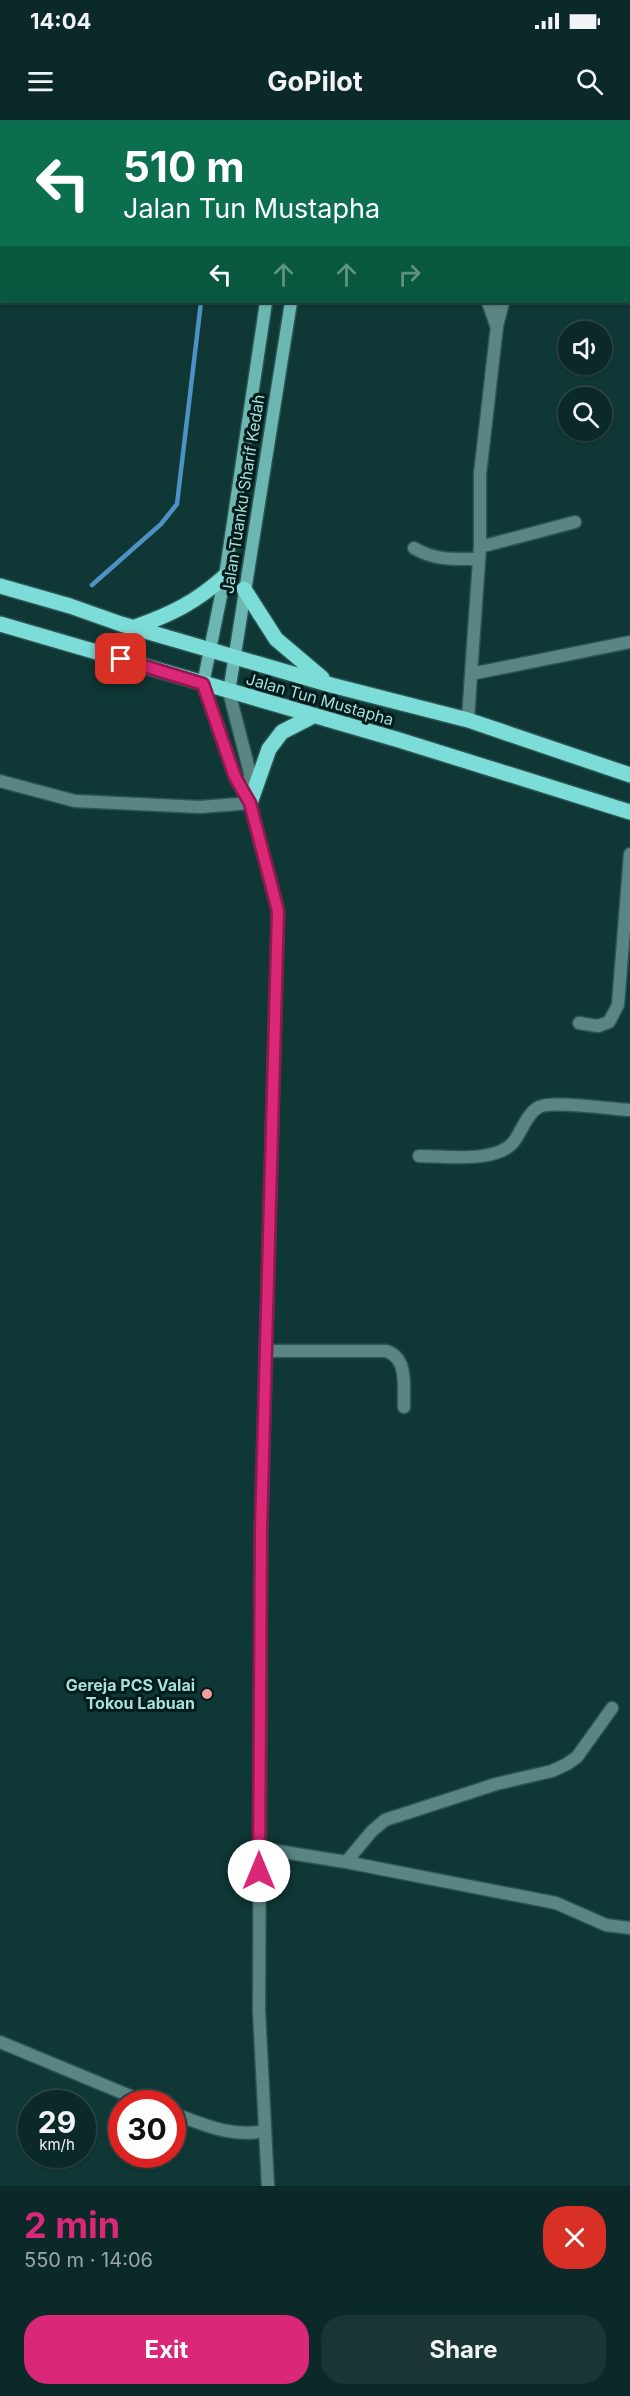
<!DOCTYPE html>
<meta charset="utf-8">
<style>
body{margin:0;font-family:Inter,sans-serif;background:#193534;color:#f1f3f6;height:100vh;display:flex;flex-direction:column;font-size:22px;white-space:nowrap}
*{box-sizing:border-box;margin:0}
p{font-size:20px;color:#9aa6a8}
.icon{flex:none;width:33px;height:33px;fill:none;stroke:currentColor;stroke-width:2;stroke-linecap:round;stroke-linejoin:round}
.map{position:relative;height:2066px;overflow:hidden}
.sheet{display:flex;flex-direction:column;background:#0b2928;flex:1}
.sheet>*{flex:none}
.guide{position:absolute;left:0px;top:0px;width:630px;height:183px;box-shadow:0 2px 4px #0004,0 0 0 2px #2b4545;background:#0b6e4f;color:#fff;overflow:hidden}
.buttons{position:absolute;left:558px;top:201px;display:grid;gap:12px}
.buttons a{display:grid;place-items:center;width:54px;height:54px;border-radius:50%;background:#0b2928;box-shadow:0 2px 4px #0004,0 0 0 2px #2b4545;font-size:30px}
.speed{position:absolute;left:18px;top:1970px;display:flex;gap:12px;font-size:30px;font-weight:700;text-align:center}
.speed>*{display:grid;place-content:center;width:78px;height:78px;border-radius:50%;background:#0b2928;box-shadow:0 2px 4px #0004,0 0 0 2px #2b4545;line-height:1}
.speed small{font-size:15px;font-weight:400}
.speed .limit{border:9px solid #d22;background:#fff;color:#111}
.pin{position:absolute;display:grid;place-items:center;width:51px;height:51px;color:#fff;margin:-26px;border-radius:12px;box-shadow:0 3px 9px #0006}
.me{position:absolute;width:66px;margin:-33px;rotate:0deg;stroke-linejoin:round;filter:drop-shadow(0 0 4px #0008)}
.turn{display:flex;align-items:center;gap:21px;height:126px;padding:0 24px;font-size:27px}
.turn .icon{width:78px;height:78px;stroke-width:2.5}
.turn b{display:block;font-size:42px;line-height:51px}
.lanes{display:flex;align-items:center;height:57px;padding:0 24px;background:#0003;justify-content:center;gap:30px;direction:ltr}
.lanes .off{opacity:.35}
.round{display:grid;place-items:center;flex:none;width:63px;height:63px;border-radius:24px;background:#193534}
.overview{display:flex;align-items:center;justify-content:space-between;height:102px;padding:0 24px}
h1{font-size:36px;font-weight:700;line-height:45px;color:#db2777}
.cta{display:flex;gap:12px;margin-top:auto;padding:12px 24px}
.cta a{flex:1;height:69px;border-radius:24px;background:#db2777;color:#fff;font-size:24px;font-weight:700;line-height:69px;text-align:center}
.cta a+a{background:#193534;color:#f1f3f6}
.status{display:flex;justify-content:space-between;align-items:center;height:42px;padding:0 30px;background:#0b2928;direction:ltr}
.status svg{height:16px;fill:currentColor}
header{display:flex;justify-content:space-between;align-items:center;height:78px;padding:0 24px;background:#0b2928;font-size:27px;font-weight:700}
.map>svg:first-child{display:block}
</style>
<div class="status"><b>14:04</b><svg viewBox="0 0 49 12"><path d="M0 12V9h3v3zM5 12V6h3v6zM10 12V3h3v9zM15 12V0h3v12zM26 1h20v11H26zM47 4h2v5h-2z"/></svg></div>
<header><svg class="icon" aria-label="menu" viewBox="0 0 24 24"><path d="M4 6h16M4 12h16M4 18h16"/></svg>GoPilot<svg class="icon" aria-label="search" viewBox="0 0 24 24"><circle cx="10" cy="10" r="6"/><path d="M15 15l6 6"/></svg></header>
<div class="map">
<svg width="630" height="2066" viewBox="0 0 630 2066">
<rect width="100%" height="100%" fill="#0f3735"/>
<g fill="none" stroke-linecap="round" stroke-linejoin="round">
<path stroke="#4e92c5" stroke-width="4.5" d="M222,2V0
M92,465L161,404L177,384L201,182"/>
<g stroke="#2b5553" stroke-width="15">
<path id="street" d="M488,182L496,205
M480,427L575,402
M414,428C435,441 456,439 479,439
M471,554L480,427V354L497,206L503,182
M203,564L235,657L250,683L278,791L261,1409L259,1891L268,2066
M229,572L250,653V676
M468,600L471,554L630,522
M0,661L75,681L200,687L250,683
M579,903L598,906L609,902L618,885L630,734
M419,1036C445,1036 499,1044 515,1020C522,1010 528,992 539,987C551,980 612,989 630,990
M266,1231H386C409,1238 403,1268 404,1287
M259,1728L346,1742L556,1783L606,1805L630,1808
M346,1742L372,1711L385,1700L496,1664L552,1651L567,1644L577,1637L612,1588
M0,1922L147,1983
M172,1993C203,2004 231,2018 264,2011"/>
</g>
<g stroke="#2b5553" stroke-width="15">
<path id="secondary" d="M304,2V0
M333,2L334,0
M203,564L225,456L266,182
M229,572L291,182"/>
</g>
<g stroke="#2b5553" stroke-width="18">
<path id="primary" d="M0,466L70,486L121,504L331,565L468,600L630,655
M244,469L276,519L322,558
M0,504L399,620L630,692
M135,507C172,494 196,482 225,456
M250,683L269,629L282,612L313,596"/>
</g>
<use href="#street" stroke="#598683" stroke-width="12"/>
<use href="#secondary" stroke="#6db7b3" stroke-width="12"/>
<use href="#primary" stroke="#7cdcd8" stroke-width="15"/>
</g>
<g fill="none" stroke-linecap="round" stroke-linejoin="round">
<g stroke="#8e194d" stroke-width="15">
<path id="route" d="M121,539L203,564L235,657L250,683L278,791L261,1409L259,1751"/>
</g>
<use href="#route" stroke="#db2777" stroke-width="10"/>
</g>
<circle fill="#f49aa6" stroke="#021c1b" stroke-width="2" cx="207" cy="1574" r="6"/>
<g text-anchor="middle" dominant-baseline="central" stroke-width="6" stroke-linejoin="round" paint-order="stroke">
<g font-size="16" fill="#a9dedb" stroke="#021c1b">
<text transform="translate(243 374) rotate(-81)">Jalan Tuanku Sharif Kedah</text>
<text transform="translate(320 579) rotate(16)">Jalan Tun Mustapha</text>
</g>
<g font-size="16" font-weight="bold" fill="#a9dedb" stroke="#021c1b" text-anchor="end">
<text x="195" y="1565">Gereja PCS Valai<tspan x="195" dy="18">Tokou Labuan</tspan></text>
</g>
</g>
</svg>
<div class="buttons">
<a><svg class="icon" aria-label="sound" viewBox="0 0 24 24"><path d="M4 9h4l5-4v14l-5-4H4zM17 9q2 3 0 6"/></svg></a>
<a><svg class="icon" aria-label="search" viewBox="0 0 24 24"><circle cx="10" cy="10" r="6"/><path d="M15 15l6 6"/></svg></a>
</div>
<div class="speed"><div>29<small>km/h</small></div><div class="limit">30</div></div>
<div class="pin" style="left:121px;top:539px;background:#d93025"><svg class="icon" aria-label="arrive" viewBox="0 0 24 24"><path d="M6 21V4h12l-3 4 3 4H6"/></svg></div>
<svg class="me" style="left:259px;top:1751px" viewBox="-20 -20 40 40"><circle r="19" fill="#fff"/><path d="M0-13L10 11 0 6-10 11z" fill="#db2777"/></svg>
<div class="guide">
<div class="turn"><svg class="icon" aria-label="left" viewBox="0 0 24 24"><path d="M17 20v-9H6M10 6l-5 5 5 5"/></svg><div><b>510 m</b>Jalan Tun Mustapha</div></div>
<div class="lanes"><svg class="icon" aria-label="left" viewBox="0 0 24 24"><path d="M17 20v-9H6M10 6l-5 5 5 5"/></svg><svg class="icon off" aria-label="ahead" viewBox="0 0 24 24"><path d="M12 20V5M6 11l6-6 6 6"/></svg><svg class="icon off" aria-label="ahead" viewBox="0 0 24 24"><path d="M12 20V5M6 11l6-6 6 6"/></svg><svg class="icon off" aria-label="right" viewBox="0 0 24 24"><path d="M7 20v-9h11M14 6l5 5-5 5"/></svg></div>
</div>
</div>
<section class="sheet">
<div class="overview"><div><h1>2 min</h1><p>550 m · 14:06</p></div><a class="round" style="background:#d93025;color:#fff"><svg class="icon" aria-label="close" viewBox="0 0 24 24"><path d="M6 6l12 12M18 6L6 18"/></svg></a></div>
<div class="cta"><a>Exit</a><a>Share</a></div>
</section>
